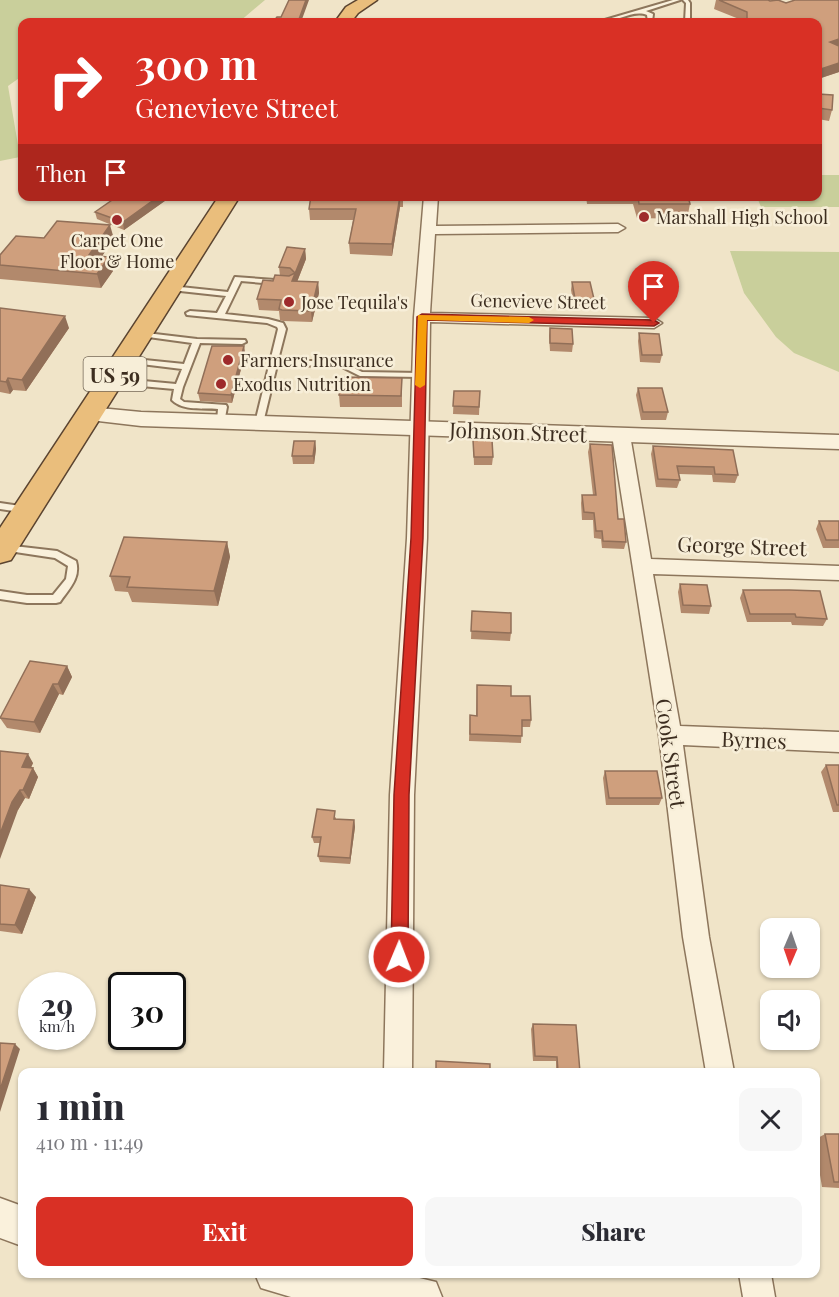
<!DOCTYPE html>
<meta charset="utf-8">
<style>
body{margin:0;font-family:"Playfair Display",serif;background:#f7f7f7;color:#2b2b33;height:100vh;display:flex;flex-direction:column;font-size:22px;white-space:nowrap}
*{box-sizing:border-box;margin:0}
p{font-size:20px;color:#7c7c81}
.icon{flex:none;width:33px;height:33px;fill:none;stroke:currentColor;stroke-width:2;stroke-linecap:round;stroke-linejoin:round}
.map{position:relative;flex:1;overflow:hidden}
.side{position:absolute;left:18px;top:1068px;width:802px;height:210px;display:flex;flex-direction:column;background:#fff;border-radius:12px;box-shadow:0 2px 4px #0004}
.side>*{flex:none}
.guide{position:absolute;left:18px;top:18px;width:804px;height:183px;border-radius:12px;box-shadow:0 2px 4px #0004;background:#d93025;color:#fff;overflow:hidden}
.needle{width:39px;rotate:182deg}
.fabs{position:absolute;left:760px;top:918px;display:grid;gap:12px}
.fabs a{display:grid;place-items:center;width:60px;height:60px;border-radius:12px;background:#fff;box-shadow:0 2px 4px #0004;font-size:30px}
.speed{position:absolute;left:18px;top:972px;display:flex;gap:12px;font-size:30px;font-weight:700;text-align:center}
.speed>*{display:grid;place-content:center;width:78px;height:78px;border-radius:50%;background:#fff;box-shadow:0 2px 4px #0004;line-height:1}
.speed small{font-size:15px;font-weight:400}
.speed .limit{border:3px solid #111;border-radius:9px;background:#fff;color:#111}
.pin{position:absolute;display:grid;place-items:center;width:51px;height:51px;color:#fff;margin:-62px -26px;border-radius:50% 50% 50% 0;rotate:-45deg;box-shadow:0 0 6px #0007}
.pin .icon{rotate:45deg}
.me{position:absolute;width:66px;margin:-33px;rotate:1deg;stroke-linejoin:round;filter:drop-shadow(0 0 4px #0008)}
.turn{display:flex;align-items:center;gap:21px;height:126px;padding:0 18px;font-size:27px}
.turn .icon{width:78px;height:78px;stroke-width:2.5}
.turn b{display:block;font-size:42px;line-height:51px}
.then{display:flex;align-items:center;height:57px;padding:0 18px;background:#0003;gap:12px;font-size:22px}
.round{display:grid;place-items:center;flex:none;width:63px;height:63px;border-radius:12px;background:#f7f7f7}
.summary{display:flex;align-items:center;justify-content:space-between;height:102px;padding:0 18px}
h1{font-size:36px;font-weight:800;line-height:45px}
.cta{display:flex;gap:12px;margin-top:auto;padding:12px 18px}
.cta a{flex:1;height:69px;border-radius:12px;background:#d93025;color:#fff;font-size:24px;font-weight:800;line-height:69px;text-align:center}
.cta a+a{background:#f7f7f7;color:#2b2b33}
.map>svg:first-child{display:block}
</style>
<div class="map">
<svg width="839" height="1297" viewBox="0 0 839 1297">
<rect width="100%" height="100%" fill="#f0e4c8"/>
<path fill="#c9cf9b" d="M0,0H265L239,22H22V76L8,86L20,157L0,161Z
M818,175H839V207H761L757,197L818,196Z
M730,251L839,252V372L794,353L776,337L744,293Z"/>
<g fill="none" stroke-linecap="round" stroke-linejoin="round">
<g stroke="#8d765c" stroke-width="4">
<path id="service" d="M673,0H680L646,11L653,14L652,22H648L647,15C632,9 615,24 598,22Z
M683,0H688L690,3V22H685L686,3Z
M235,277L275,280L279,282L275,284L241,281L225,314L268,319L283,323L286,329L278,360L342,362L362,372L420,373L424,375L420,377L360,376L340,366L277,365L263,423L262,425H256L255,423L278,329L277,327L267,323L187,315L186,313L190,311L217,313L226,296L171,290L167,288L171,286L228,292Z
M138,332L197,339L245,340L246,342L242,344L200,343L183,387L180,399L184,402L226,405L227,407L224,423L221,424L217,421L218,409C203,408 183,411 172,400L174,389L108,383L107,381L111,378L176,384L182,369L125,362L121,360L125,358L184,364L192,343L141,336H138Z
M0,503L27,507L32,510L27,513L0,509Z
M5,545L57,551L76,561C81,578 69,589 60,602L56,603H27L0,599V591L27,595H53L66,579L68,566L55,558L2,550L0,548Z"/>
</g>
<g stroke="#8d765c" stroke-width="3">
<path id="minor" d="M424,196H438L436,226L618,224L625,228L618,232L435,234L430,313L654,318L662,323L654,328L430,322L427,538L414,795L412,1072H384L390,795L407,538L414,317Z
M621,429L630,435L651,559L839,566V580L653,574L680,726L839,732V752L683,745L709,937L734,1072H706L683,937L659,735L612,435Z
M739,1274H771L775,1297H743Z"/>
</g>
<g stroke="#8d765c" stroke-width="3">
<path id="tertiary" d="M89,407L141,412L839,435V449L141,426L81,419L78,414L81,409Z
M0,1198L22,1206V1246L0,1238Z
M255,1274H403L436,1282L442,1297H291L261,1288Z"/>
</g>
<g stroke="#5b4430" stroke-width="3">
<path id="trunk" d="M358,0H377L358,13L351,22H335L346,7Z
M219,196H240L11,560L0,563V528Z"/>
</g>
<use href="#service" fill="#faf1dc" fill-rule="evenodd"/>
<use href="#minor" fill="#faf1dc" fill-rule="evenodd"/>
<use href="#tertiary" fill="#faf1dc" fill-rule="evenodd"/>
<use href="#trunk" fill="#eabe7c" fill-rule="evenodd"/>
</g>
<path fill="#b2896c" d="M716,0H768L786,3L839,0V72L818,79V22H744V21L714,9Z
M818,94L832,110L829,121L818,119Z
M311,196H403V207H400L392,256L350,254L349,243L353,220H310L309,209Z
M586,196H688L690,204L687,219L637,218L633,204H587Z
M169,198L124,230L97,219L95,212Z
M44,238L114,239L102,256L109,257L113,271L101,288L0,279V255Z
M305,249L306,259L297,282H318L319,293L312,322L283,321L280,320L279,311L259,310L257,299L273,281L280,276L279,267Z
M572,282L594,299L592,307H574L571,290Z
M0,308L69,328L26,391L13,390L10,394L0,392Z
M550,328L573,344L572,352L550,351L549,336Z
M639,333L662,355L660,363L640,362L638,341Z
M244,346L245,354L232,403L200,401L198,393Z
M402,378V407H340L339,395Z
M638,388L668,412L666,420H641L636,395Z
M454,391H480L479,415L453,414Z
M473,440L493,457L492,465H474Z
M315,441L316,449L314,464H293L292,456Z
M590,444L626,542L624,549L602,548L601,539L594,538L593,520H582L581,503L582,495H593L588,452Z
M653,446L738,475L735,483L713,482L712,475L679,474L680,480L677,488L656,487L651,454Z
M819,521H839V548H823L816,529Z
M227,542L230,557L218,606L132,602L128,592L115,591L110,576Z
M680,584L711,606L709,614L681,613L678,592Z
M743,590L827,619L823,626L792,625L791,622H747L740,598Z
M472,611L511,633L510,641L471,639Z
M67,666L72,677L63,695L59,694L40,733L7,728L0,718Z
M477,685L511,696L531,720L530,727H522L521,743L469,741L470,715L476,716Z
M0,751L33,763L31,768H33L38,777L29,799L25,798L18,810Z
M826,765H839V812H833L821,772Z
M605,771L662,798L659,805H606L603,778Z
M336,817V819L354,820L355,827L350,864L320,862L318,856L320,843H314L312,837Z
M0,885L36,897L22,934L0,931Z
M533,1024L580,1072H556V1061H533L531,1029Z
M825,1134H839V1188L822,1187L816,1151V1139Z"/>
<path fill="#916f58" d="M306,0H309L301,22H298Z
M839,39V48L830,42Z
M839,63V72L818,79V70Z
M159,196H169V198L124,230L123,222Z
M400,196V207L392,256V244Z
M110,225L114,239L93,269L89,255Z
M305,249L306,259L293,292L292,281Z
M109,257L113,271L101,288L97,274Z
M318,282L319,293L312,322L311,311Z
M65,316L69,328L26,391L22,380Z
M244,346L245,354L232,403L231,395Z
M8,378L13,390L10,394L6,382Z
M315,441L316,449L314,464L313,456Z
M227,542L230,557L218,606L214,591Z
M67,666L72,677L63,695L58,684Z
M53,684L59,694L40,733L34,722Z
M28,754L33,763L27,775L22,767Z
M33,768L38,777L29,799L23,790Z
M20,790L25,798L18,810L0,859V834L12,802Z
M354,820L355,827L350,864V858Z
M29,889L36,897L22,934L15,925Z
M15,1044L20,1049L0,1112V1090Z"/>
<path fill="#cf9f7d" stroke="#916f58" stroke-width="1.5" d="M289,0H306L298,22H273L277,17H281Z
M719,0H768L770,1L778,0L786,3L795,0H839V39L830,42L839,46V63L818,70V22H747V12Z
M818,94L833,95L832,110L818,108Z
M118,196H159L123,222L95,212Z
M311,196H400L392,244L349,243L356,209H309Z
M638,196H688L690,204H639Z
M57,221L110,225L89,255L109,257L97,274L0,265V255L16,236L44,238Z
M287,247L305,249L292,281L318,282L311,311L282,310L279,309L281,300L257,299L263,280L273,281L275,275L289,276L295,273L290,268L279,267Z
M572,282H590L594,299H575Z
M0,308L65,316L22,380L8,378L6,382L0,381Z
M550,328L572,329L573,344L550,343Z
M639,333L659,334L662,355H642Z
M212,346H244L231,395L198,393Z
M341,377L402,378L401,396L339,395Z
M638,388H662L668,412H643Z
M454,391H480L479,407L453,406Z
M473,440H492L493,457H474Z
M294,441H315L313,456H292Z
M590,444L612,445L618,519H624L626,542L603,541L602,531H596L594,513L584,512L582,495H596Z
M653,446L733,450L738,475L715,474L714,467L677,466L680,480L658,479Z
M819,521H839V540H826Z
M124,537L227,542L214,591L127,587L130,577L110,576Z
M680,584L707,585L711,606L683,605Z
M743,590H789L820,591L827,619L796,617L795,614H750Z
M472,611L511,613V633L471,631Z
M30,661L67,666L58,684H53L34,722L0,718Z
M477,685L511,686V696H530L531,720H522V736L470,734V715L477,716Z
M0,751L28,754L22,767L33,768L23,790H20L12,802L0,834Z
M826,765H839V805H837Z
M605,771H657L662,798H609Z
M317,809L335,811L334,819L354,820L350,858L318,856L321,837H312Z
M0,885L29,889L15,925L0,924Z
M533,1024L576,1025L580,1072H558L557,1057L535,1056Z
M0,1043L15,1044L0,1090Z
M436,1061L490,1064V1072H436Z
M825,1134H839V1182H834Z"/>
<path fill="#d93025" stroke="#8d1f18" stroke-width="1.5" d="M422,314L654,320L659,323L654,326L427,320L423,538L409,795L408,957L405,963L399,965L393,963L391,957L394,795L411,538L417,317Z"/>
<path fill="#f59e0b" d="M418,315L529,317L534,320L529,323L427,320L425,385L420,388L415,385Z"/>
<g fill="#9e2a2b" stroke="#f7eed8" stroke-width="2">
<circle cx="644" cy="217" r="6"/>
<circle cx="117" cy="220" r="6"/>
<circle cx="289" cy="302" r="6"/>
<circle cx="228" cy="360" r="6"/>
<circle cx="221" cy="384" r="6"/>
</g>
<g text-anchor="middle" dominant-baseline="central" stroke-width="5" stroke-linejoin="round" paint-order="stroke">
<g font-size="18" fill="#3d2e20" stroke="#f7eed8" text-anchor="start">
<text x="656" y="217">Marshall High School</text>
<text x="117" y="240" text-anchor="middle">Carpet One<tspan x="117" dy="21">Floor &amp; Home</tspan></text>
<text x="301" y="302">Jose Tequila's</text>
<text x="240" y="360">Farmers Insurance</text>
<text x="233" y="384">Exodus Nutrition</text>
</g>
<g font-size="18" fill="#3d2e20" stroke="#f7eed8">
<text transform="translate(538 301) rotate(1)">Genevieve Street</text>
</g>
<rect fill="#f7eed8" stroke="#756857" stroke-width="1.5" x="83.5" y="357" width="63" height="34" rx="4.5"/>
<g font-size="20" font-weight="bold" fill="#3d2e20">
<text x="115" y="374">US 59</text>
</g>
<g font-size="21" fill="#3d2e20" stroke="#f7eed8">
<text transform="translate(518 431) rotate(2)">Johnson Street</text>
<text transform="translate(742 545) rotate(2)">George Street</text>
<text transform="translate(754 739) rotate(2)">Byrnes</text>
<text transform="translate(672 753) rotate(82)">Cook Street</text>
</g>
</g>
</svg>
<div class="fabs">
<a><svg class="needle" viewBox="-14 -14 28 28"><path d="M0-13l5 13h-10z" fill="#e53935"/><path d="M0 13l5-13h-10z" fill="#7c7c81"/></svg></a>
<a><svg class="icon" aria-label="sound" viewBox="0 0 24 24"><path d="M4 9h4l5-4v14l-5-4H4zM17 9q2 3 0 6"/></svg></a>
</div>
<div class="speed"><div>29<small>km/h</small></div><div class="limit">30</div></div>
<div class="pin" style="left:654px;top:323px;background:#d93025"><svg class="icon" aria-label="arrive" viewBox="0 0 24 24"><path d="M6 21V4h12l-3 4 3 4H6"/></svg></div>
<svg class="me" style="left:399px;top:957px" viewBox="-20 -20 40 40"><circle r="17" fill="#d93025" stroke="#fff" stroke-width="3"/><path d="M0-11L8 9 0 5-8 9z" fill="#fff"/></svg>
<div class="guide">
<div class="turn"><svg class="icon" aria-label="right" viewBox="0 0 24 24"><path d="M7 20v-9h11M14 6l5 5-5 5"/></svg><div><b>300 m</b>Genevieve Street</div></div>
<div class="then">Then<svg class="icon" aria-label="arrive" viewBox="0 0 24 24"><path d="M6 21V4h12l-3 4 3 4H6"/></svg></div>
</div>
<section class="side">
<div class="summary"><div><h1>1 min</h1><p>410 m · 11:49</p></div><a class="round"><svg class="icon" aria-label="close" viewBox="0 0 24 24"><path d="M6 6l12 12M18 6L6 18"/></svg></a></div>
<div class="cta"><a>Exit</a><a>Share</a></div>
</section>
</div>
